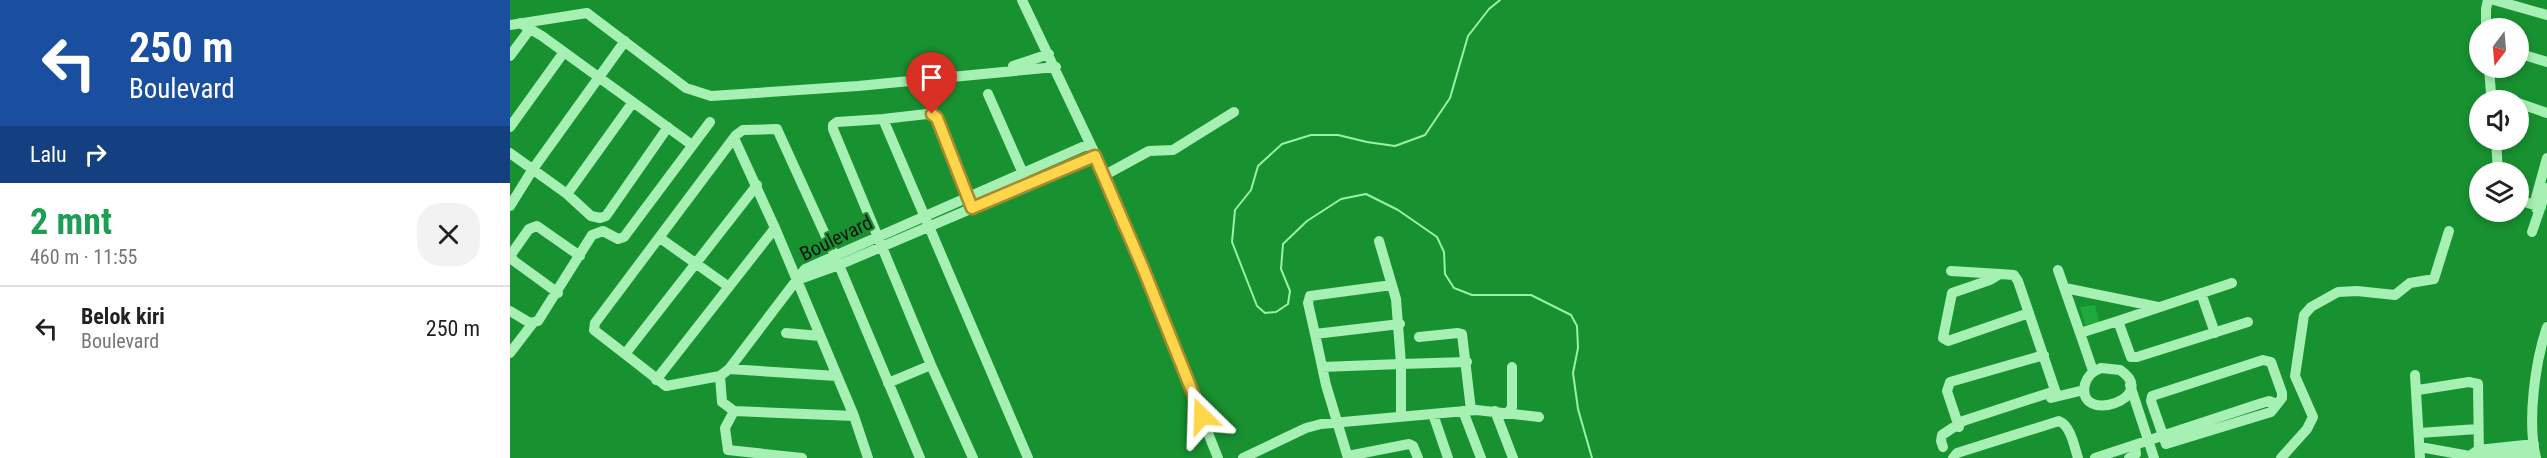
<!DOCTYPE html>
<html lang="id">
<meta charset="utf-8">
<style>
body{margin:0;font-family:"Roboto Condensed",sans-serif;background:#f2f2f2;color:#222;height:100vh;display:flex;flex-direction:column;font-size:22px;white-space:nowrap}
*{box-sizing:border-box;margin:0}
p{font-size:20px;color:#767676}
.icon{flex:none;width:33px;height:33px;fill:none;stroke:currentColor;stroke-width:2;stroke-linecap:round;stroke-linejoin:round}
.map{position:relative;flex:1;overflow:hidden}
.details{display:flex;flex-direction:column;background:#fff;width:510px}
.details>*{flex:none}
.banner{background:#1a4fa0;color:#fff;overflow:hidden}
.needle{width:39px;rotate:196deg}
.tools{position:absolute;left:1959px;top:18px;display:grid;gap:12px}
.tools a{display:grid;place-items:center;width:60px;height:60px;border-radius:50%;background:#fff;box-shadow:0 3px 9px #0003;font-size:30px}
.pin{position:absolute;display:grid;place-items:center;width:51px;height:51px;color:#fff;margin:-62px -26px;border-radius:50% 50% 50% 0;rotate:-45deg;box-shadow:0 0 6px #0007}
.pin .icon{rotate:45deg}
.me{position:absolute;width:66px;margin:-33px;rotate:338deg;stroke-linejoin:round;filter:drop-shadow(0 0 4px #0008)}
.turn{display:flex;align-items:center;gap:21px;height:126px;padding:0 30px;font-size:27px}
.turn .icon{width:78px;height:78px;stroke-width:2.5}
.turn b{display:block;font-size:42px;line-height:51px}
.then{display:flex;align-items:center;height:57px;padding:0 30px;background:#0003;gap:12px;font-size:22px}
.round{display:grid;place-items:center;flex:none;width:63px;height:63px;border-radius:24px;background:#f2f2f2}
.summary{display:flex;align-items:center;justify-content:space-between;height:102px;padding:0 30px}
h1{font-size:36px;font-weight:700;line-height:45px;color:#1e9e55}
ul{padding:0;list-style:none}
li{display:flex;align-items:center;gap:18px;height:84px;padding:0 30px;border-top:2px solid #e0e0e0}
li div{flex:1}
li b{display:block;font-size:22px}
li em{font-style:normal}
main{display:flex;flex:1;min-height:0}
.map>svg:first-child{display:block}
</style>
<main>
<section class="details">
<div class="banner">
<div class="turn"><svg class="icon" aria-label="left" viewBox="0 0 24 24"><path d="M17 20v-9H6M10 6l-5 5 5 5"/></svg><div><b>250 m</b>Boulevard</div></div>
<div class="then">Lalu<svg class="icon" aria-label="right" viewBox="0 0 24 24"><path d="M7 20v-9h11M14 6l5 5-5 5"/></svg></div>
</div>
<div class="summary"><div><h1>2 mnt</h1><p>460 m · 11:55</p></div><a class="round"><svg class="icon" aria-label="close" viewBox="0 0 24 24"><path d="M6 6l12 12M18 6L6 18"/></svg></a></div>
<ul>
<li><svg class="icon" aria-label="left" viewBox="0 0 24 24"><path d="M17 20v-9H6M10 6l-5 5 5 5"/></svg><div><b>Belok kiri</b><p>Boulevard</p></div><em>250 m</em></li>
</ul>
</section>
<div class="map">
<svg width="2037" height="458" viewBox="0 0 2037 458">
<rect width="100%" height="100%" fill="#189130"/>
<path fill="#20aa39" d="M1585,305L1589,322L1575,325L1570,307Z"/>
<g fill="none" stroke-linecap="round" stroke-linejoin="round">
<path stroke="#99f2a8" stroke-width="2" d="M990,0L979,9L958,36L940,98L915,135L885,146L857,142L828,135H801L772,144L748,166L741,190L725,210L722,242L747,306L755,313L766,312L778,304L780,291L771,269L773,244L797,221L831,199L856,194L888,210L927,237L934,252L935,274L944,288L962,295H1021L1061,315L1067,326L1068,348L1063,373L1068,409L1082,458"/>
<path stroke="#a6f0b3" stroke-width="10" d="M512,0L595,175L708,458
M1984,0L2037,15
M10,23L32,36L182,145
M0,25L77,13L176,88L201,96L348,86L546,67
M1976,28V9L1978,0
M2008,53L2037,62
M0,56L20,29
M503,66L539,54
M1979,68L1981,93L2002,100
M478,94L515,178
M2008,103L2037,113
M373,119L327,122L323,125V129L421,365L463,458
M0,127L54,52
M224,138L265,228L344,416L358,458
M1986,140L1988,172
M0,153L57,194L81,216L90,218L96,216L158,127
M595,175L639,151L663,150L724,112
M247,185L115,354L156,386L210,376L219,369L295,269L579,144
M57,194L123,102
M2008,200L2031,207
M0,206L23,169L115,41
M462,209L427,118L417,114L373,119L518,458
M2028,211L2024,205L2037,158
M2022,232L2037,188
M150,238L219,287
M1548,270L1570,333L1608,321
M1441,271L1490,274
M287,280L329,265L585,156
M1722,283L1608,321L1621,357H1627L1738,322
M1555,288L1648,307
M48,293L4,261L1,257L2,253L19,229L27,226L70,256
M1691,293L1705,333
M0,311L20,323L28,321L82,235L93,231L108,239L114,237L200,122
M1519,313L1438,341L1433,338L1442,293L1480,280L1490,274L1504,275L1508,281L1547,396
M276,333L310,336
M1570,333L1583,371
M805,334L798,303L800,296L882,285
M909,337L948,333L952,334L961,410
M0,353L23,323
M115,354L84,330L85,323L226,135L233,130L267,129L329,265L410,458
M1753,360L1761,362L1772,393V398L1761,412L1656,444L1641,401L1642,396Z
M812,367L891,364L886,299L869,241
M1591,368L1610,370C1652,398 1565,426 1575,384C1578,375 1583,371 1591,368Z
M219,369L327,376
M1905,375L1910,458
M210,376L212,402L224,411L344,416
M146,380L265,228
M378,383L421,365
M1620,385L1644,458
M1908,390L1959,382L1968,384L1969,458
M1541,398L1574,390
M224,411L215,428L218,450L292,458
M953,411L971,458
M985,411L1003,458
M998,413L1002,407V367
M923,414L938,458
M891,417V364L957,362
M1449,427L1437,391L1440,382L1534,355
M1909,433L1968,429
M1433,447L1431,441L1432,435L1453,421L1545,391
M1910,447L1965,457
M1961,455L1968,450L2024,444
M838,456L899,444L903,446L908,458
M733,458L796,428L811,424L966,410L1029,417
M838,458L816,385L805,334L890,324
M1443,458L1447,453L1549,421C1561,426 1564,446 1568,458
M1585,458L1749,404L1759,401L1767,404
M1619,458L1626,454L1625,445
M1771,458L1797,429L1803,417L1785,376L1794,315L1801,307L1828,292L1847,291L1885,295L1900,283L1924,279L1939,231
M1975,458L2025,453
M2026,458C2017,422 2025,362 2037,327"/>
</g>
<g fill="none" stroke-linecap="round" stroke-linejoin="round">
<g stroke="#a68a30" stroke-width="15">
<path id="route" d="M422,114L427,118L462,208L585,156L633,268L692,416"/>
</g>
<use href="#route" stroke="#ffd54a" stroke-width="10"/>
</g>
<g text-anchor="middle" dominant-baseline="central" stroke-width="4.5" stroke-linejoin="round" paint-order="stroke">
<g font-size="20" fill="#111" stroke="#189130">
<text transform="translate(326 238) rotate(-26)">Boulevard</text>
</g>
</g>
</svg>
<div class="tools">
<a><svg class="needle" viewBox="-14 -14 28 28"><path d="M0-13l5 13h-10z" fill="#e53935"/><path d="M0 13l5-13h-10z" fill="#767676"/></svg></a>
<a><svg class="icon" aria-label="sound" viewBox="0 0 24 24"><path d="M4 9h4l5-4v14l-5-4H4zM17 9q2 3 0 6"/></svg></a>
<a><svg class="icon" aria-label="layers" viewBox="0 0 24 24"><path d="M12 4l9 5-9 5-9-5zM3 14l9 5 9-5"/></svg></a>
</div>
<div class="pin" style="left:422px;top:114px;background:#d93025"><svg class="icon" aria-label="arrive" viewBox="0 0 24 24"><path d="M6 21V4h12l-3 4 3 4H6"/></svg></div>
<svg class="me" style="left:692px;top:416px" viewBox="-20 -20 40 40"><path d="M0-17L14 15 0 8-14 15z" fill="#ffd54a" stroke="#fff" stroke-width="4"/></svg>
</div>
</main>
